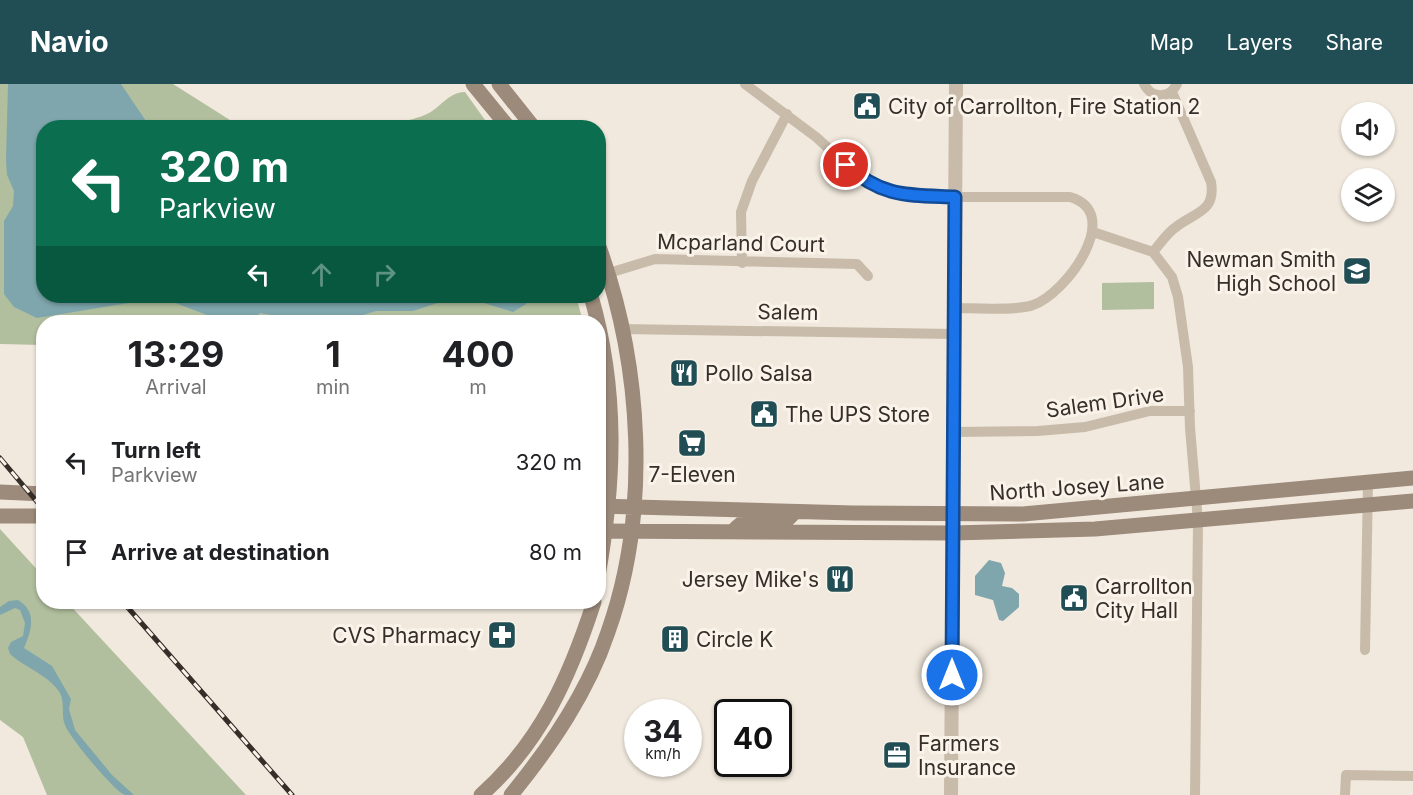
<!DOCTYPE html>
<style>
body{margin:0;font-family:Inter,sans-serif;background:#f2f2f2;color:#202124;height:100vh;display:flex;flex-direction:column;font-size:22px;white-space:nowrap}
*{box-sizing:border-box;margin:0}
p{font-size:20px;color:#757577}
.icon{flex:none;width:33px;height:33px;fill:none;stroke:currentColor;stroke-width:2;stroke-linecap:round;stroke-linejoin:round}
.map{position:relative;flex:1;overflow:hidden}
.side{position:absolute;left:36px;top:231px;width:570px;height:294px;display:flex;flex-direction:column;background:#fff;border-radius:24px;box-shadow:0 2px 4px #0004}
.side>*{flex:none}
.banner{position:absolute;left:36px;top:36px;width:570px;height:183px;border-radius:24px;box-shadow:0 2px 4px #0004;background:#0b6e4f;color:#fff;overflow:hidden}
.controls{position:absolute;left:1341px;top:18px;display:grid;gap:12px}
.controls a{display:grid;place-items:center;width:54px;height:54px;border-radius:50%;background:#fff;box-shadow:0 2px 4px #0004;font-size:30px}
.speed{position:absolute;left:624px;top:615px;display:flex;gap:12px;font-size:30px;font-weight:700;text-align:center}
.speed>*{display:grid;place-content:center;width:78px;height:78px;border-radius:50%;background:#fff;box-shadow:0 2px 4px #0004;line-height:1}
.speed small{font-size:15px;font-weight:400}
.speed .limit{border:3px solid #111;border-radius:9px;background:#fff;color:#111}
.pin{position:absolute;display:grid;place-items:center;width:51px;height:51px;color:#fff;margin:-26px;border:3px solid #fff;border-radius:50%;box-shadow:0 2px 6px #0007}
.me{position:absolute;width:66px;margin:-33px;rotate:0deg;stroke-linejoin:round;filter:drop-shadow(0 0 4px #0008)}
.turn{display:flex;align-items:center;gap:21px;height:126px;padding:0 24px;font-size:27px}
.turn .icon{width:78px;height:78px;stroke-width:2.5}
.turn b{display:block;font-size:42px;line-height:51px}
.lanes{display:flex;align-items:center;height:57px;padding:0 24px;background:#0003;justify-content:center;gap:30px;direction:ltr}
.lanes .off{opacity:.35}
.eta{display:flex;justify-content:space-evenly;align-items:center;height:102px;text-align:center}
.eta b{font-size:36px;font-weight:700;line-height:42px}
ul{padding:0;list-style:none}
li{display:flex;align-items:center;gap:18px;height:90px;padding:0 24px}
li div{flex:1}
li b{display:block;font-size:22px}
li em{font-style:normal}
header{display:flex;align-items:center;gap:36px;box-sizing:border-box;height:84px;padding:0 30px;background:#214d55;color:#fff}
header strong{font-size:28px}
nav{display:flex;gap:33px;margin-inline-start:auto;font-size:21px}
.map>svg:first-child{display:block}
</style>
<header>
<strong>Navio</strong>
<nav><a>Map</a><a>Layers</a><a>Share</a></nav>
</header>
<div class="map">
<svg width="1413" height="711" viewBox="0 0 1413 711">
<rect width="100%" height="100%" fill="#f1e9dd"/>
<path fill="#b1bf9e" d="M0,0H173L241,43L44,44V212H576L583,238H44L43,261L0,260Z
M465,8L490,43H354C375,41 410,39 429,29C443,21 448,9 465,8Z
M1154,198V225L1102,226V199Z
M0,445L43,492L44,518H67L246,711H47L23,653L0,636Z"/>
<path fill="#7ea6ac" d="M8,0H121L150,43L44,44V212H459L413,227H376L340,238H288L276,232L260,229L251,238H225L173,218H135L37,234L14,223L4,210V137L13,122L14,107L7,91L6,76Z
M461,212H530L526,220L513,228Z
M989,476L1001,479L1005,489L1002,502L1012,504L1019,510V523L1003,537L999,536L993,516L975,511V492Z
M18,516C38,528 31,547 24,564L52,582L71,615L69,625L75,646L112,691L134,711C131,711 128,711 125,711C115,708 69,653 65,641C61,632 65,618 60,609C49,591 25,584 10,570L8,564L11,558L23,552L25,539L20,526L15,524L0,531V523L9,517Z"/>
<g fill="none" stroke-linecap="round" stroke-linejoin="round">
<path stroke="#c8bbaa" stroke-width="10" d="M745,0L816,53L861,94L880,106L904,111L955,113H1070C1125,129 1066,210 1033,221C1018,227 973,224 955,224
M1144,0C1152,15 1169,15 1177,0
M1093,148L1153,168L1172,193L1178,213L1188,283L1190,344L1198,437L1195,711
M1153,168C1160,160 1167,149 1176,143C1195,128 1216,128 1211,98L1172,8
M742,179L741,128L752,97L787,30
M609,189L655,175L857,180L868,192
M622,245L954,250
M954,348L1038,347L1085,343L1150,327H1190
M1365,566L1368,398
M1345,711L1346,691L1413,692"/>
<path stroke="#c8bbaa" stroke-width="14" d="M951,711L956,0"/>
<path stroke="#9c8a7b" stroke-width="15" d="M473,0L509,44
M499,0L534,44
M591,212C618,305 615,397 598,492
M0,408L44,410
M598,422L853,429L1023,430L1413,394
M0,432H44
M736,444L742,439L785,438L795,428
M598,447L953,449L1095,445L1413,417
M481,711C541,658 570,592 594,518
M511,711C551,662 588,608 608,548C651,427 642,280 598,160"/>
<g stroke="#362e29" stroke-width="5">
<path id="rail" d="M0,374L44,426
M123,518L292,711"/>
</g>
<use href="#rail" stroke="#f9f3e9" stroke-width="3" stroke-dasharray="9" stroke-linecap="butt"/>
</g>
<g fill="none" stroke-linecap="round" stroke-linejoin="round">
<g stroke="#114b97" stroke-width="15">
<path id="route" d="M846,81C883,114 908,111 955,113L952,591"/>
</g>
<use href="#route" stroke="#1a73e8" stroke-width="10"/>
</g>
<defs>
<g id="civic-square" transform="scale(1.5)"><rect x="-9" y="-9" width="18" height="18" rx="4" fill="#214d55" stroke="#f9f3e9"/><path d="M-.6-6.5H3V-4.5H.6V-3L4-1V1h2V6H-6V1h2V-1L-.6-3ZM-1.2 2.5V6h2.4V2.5Z" fill="#fff"/></g>
<g id="school-square" transform="scale(1.5)"><rect x="-9" y="-9" width="18" height="18" rx="4" fill="#214d55" stroke="#f9f3e9"/><path d="M0-5L7-2L0 1L-7-2ZM-4 1L0 2.5L4 1V4Q0 6-4 4Z" fill="#fff"/></g>
<g id="restaurant-square" transform="scale(1.5)"><rect x="-9" y="-9" width="18" height="18" rx="4" fill="#214d55" stroke="#f9f3e9"/><path d="M-5-6h1v4h1v-4h1v4h1v-4h1v5L-1.5 .5V6h-2V.5L-5-1ZM5-6V6H3V1.5H1.5Q1.5-4 5-6Z" fill="#fff"/></g>
<g id="supermarket-square" transform="scale(1.5)"><rect x="-9" y="-9" width="18" height="18" rx="4" fill="#214d55" stroke="#f9f3e9"/><path d="M-6-5.5h2.5l.6 2H6L4.5 2H-2.5L-4.4-4H-6ZM-1.5 3.2a1.3 1.3 0 1 0 .1 0ZM3 3.2a1.3 1.3 0 1 0 .1 0Z" fill="#fff"/></g>
<g id="pharmacy-square" transform="scale(1.5)"><rect x="-9" y="-9" width="18" height="18" rx="4" fill="#214d55" stroke="#f9f3e9"/><path d="M-2-6h4v4h4v4h-4v4h-4v-4h-4v-4h4Z" fill="#fff"/></g>
<g id="building-square" transform="scale(1.5)"><rect x="-9" y="-9" width="18" height="18" rx="4" fill="#214d55" stroke="#f9f3e9"/><path d="M-4-6H4V6H1V3H-1V6H-4ZM-2.5-4.3h1.7v1.8h-1.7ZM.8-4.3h1.7v1.8H.8ZM-2.5-1h1.7V.8h-1.7ZM.8-1h1.7V.8H.8Z" fill="#fff"/></g>
<g id="office-square" transform="scale(1.5)"><rect x="-9" y="-9" width="18" height="18" rx="4" fill="#214d55" stroke="#f9f3e9"/><path d="M-6-3h4V-5.5h4V-3h4V5H-6ZM-1-4.5V-3h2v-1.5ZM-6 0V1H6V0Z" fill="#fff"/></g>
</defs>
<g fill-rule="evenodd">
<use href="#civic-square" x="867" y="22"/>
<use href="#school-square" x="1357" y="187"/>
<use href="#restaurant-square" x="684" y="289"/>
<use href="#civic-square" x="764" y="330"/>
<use href="#supermarket-square" x="692" y="359"/>
<use href="#restaurant-square" x="840" y="495"/>
<use href="#civic-square" x="1074" y="514"/>
<use href="#pharmacy-square" x="502" y="551"/>
<use href="#building-square" x="675" y="555"/>
<use href="#office-square" x="897" y="671"/>
</g>
<g text-anchor="middle" dominant-baseline="central" stroke-width="6" stroke-linejoin="round" paint-order="stroke">
<g font-size="21" fill="#362e29" stroke="#f9f3e9" text-anchor="start">
<text x="888" y="22">City of Carrollton, Fire Station 2</text>
<text x="1336" y="175" text-anchor="end">Newman Smith<tspan x="1336" dy="24">High School</tspan></text>
<text x="705" y="289">Pollo Salsa</text>
<text x="785" y="330">The UPS Store</text>
<text x="692" y="390" text-anchor="middle">7-Eleven</text>
<text x="819" y="495" text-anchor="end">Jersey Mike's</text>
<text x="1095" y="502">Carrollton<tspan x="1095" dy="24">City Hall</tspan></text>
<text x="481" y="551" text-anchor="end">CVS Pharmacy</text>
<text x="696" y="555">Circle K</text>
<text x="918" y="659">Farmers<tspan x="918" dy="24">Insurance</tspan></text>
</g>
<g font-size="21" fill="#362e29" stroke="#f9f3e9">
<text transform="translate(741 159) rotate(1)">Mcparland Court</text>
<text transform="translate(788 228) rotate(1)">Salem</text>
<text transform="translate(1105 318) rotate(-8)">Salem Drive</text>
<text transform="translate(1077 403) rotate(-4)">North Josey Lane</text>
</g>
</g>
</svg>
<div class="controls">
<a><svg class="icon" aria-label="sound" viewBox="0 0 24 24"><path d="M4 9h4l5-4v14l-5-4H4zM17 9q2 3 0 6"/></svg></a>
<a><svg class="icon" aria-label="layers" viewBox="0 0 24 24"><path d="M12 4l9 5-9 5-9-5zM3 14l9 5 9-5"/></svg></a>
</div>
<div class="speed"><div>34<small>km/h</small></div><div class="limit">40</div></div>
<div class="pin" style="left:846px;top:81px;background:#d93025"><svg class="icon" aria-label="arrive" viewBox="0 0 24 24"><path d="M6 21V4h12l-3 4 3 4H6"/></svg></div>
<svg class="me" style="left:952px;top:591px" viewBox="-20 -20 40 40"><circle r="17" fill="#1a73e8" stroke="#fff" stroke-width="3"/><path d="M0-11L8 9 0 5-8 9z" fill="#fff"/></svg>
<div class="banner">
<div class="turn"><svg class="icon" aria-label="left" viewBox="0 0 24 24"><path d="M17 20v-9H6M10 6l-5 5 5 5"/></svg><div><b>320 m</b>Parkview</div></div>
<div class="lanes"><svg class="icon" aria-label="left" viewBox="0 0 24 24"><path d="M17 20v-9H6M10 6l-5 5 5 5"/></svg><svg class="icon off" aria-label="ahead" viewBox="0 0 24 24"><path d="M12 20V5M6 11l6-6 6 6"/></svg><svg class="icon off" aria-label="right" viewBox="0 0 24 24"><path d="M7 20v-9h11M14 6l5 5-5 5"/></svg></div>
</div>
<section class="side">
<div class="eta">
<div><b>13:29</b><p>Arrival</p></div>
<div><b>1</b><p>min</p></div>
<div><b>400</b><p>m</p></div>
</div>
<ul>
<li><svg class="icon" aria-label="left" viewBox="0 0 24 24"><path d="M17 20v-9H6M10 6l-5 5 5 5"/></svg><div><b>Turn left</b><p>Parkview</p></div><em>320 m</em></li>
<li><svg class="icon" aria-label="arrive" viewBox="0 0 24 24"><path d="M6 21V4h12l-3 4 3 4H6"/></svg><div><b>Arrive at destination</b></div><em>80 m</em></li>
</ul>
</section>
</div>
